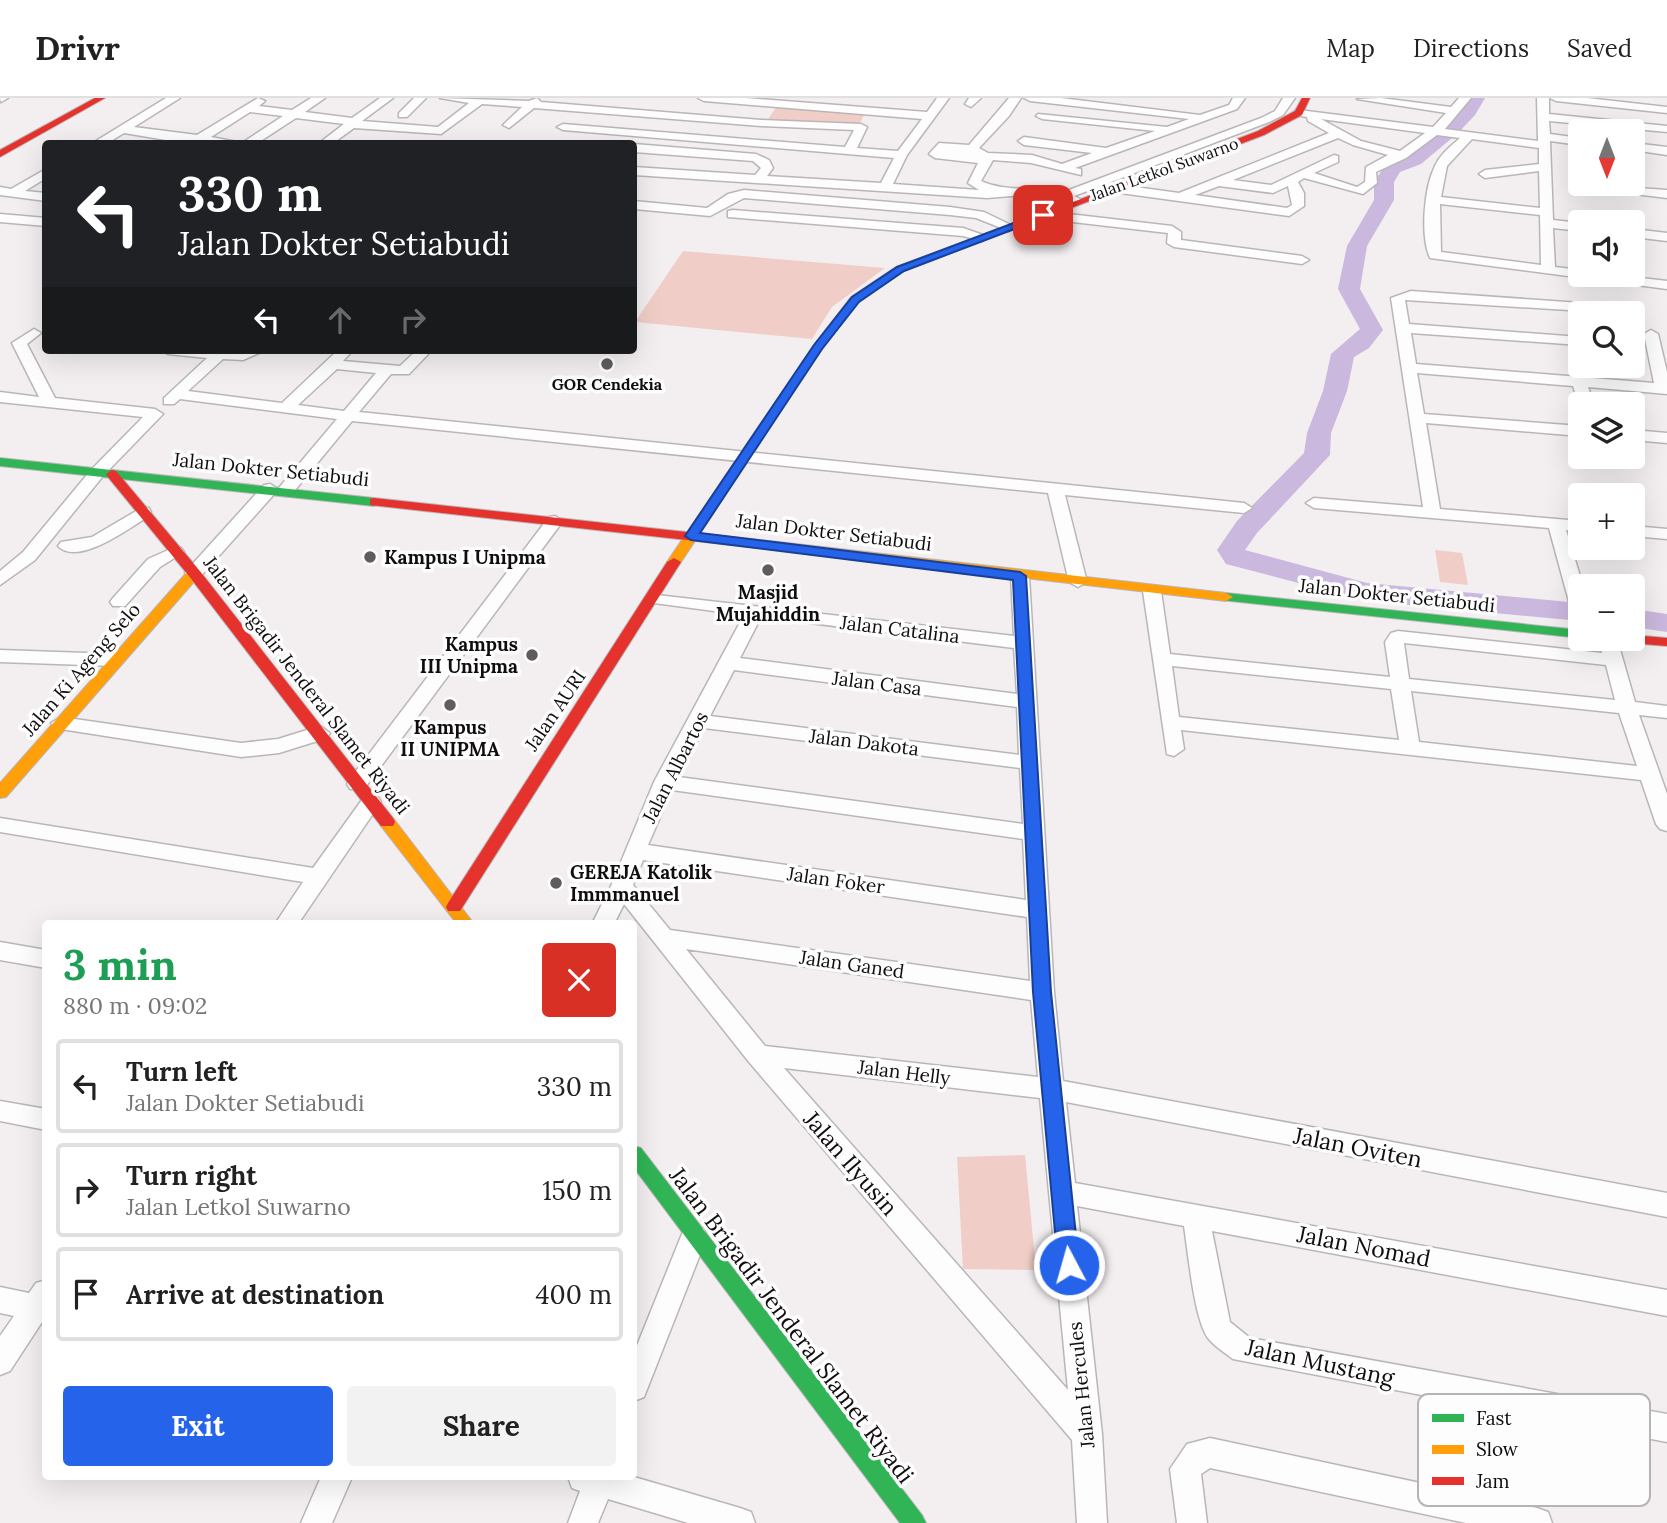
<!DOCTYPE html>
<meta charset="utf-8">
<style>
body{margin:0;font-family:Lora,serif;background:#f2f2f2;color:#222;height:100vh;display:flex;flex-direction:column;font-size:26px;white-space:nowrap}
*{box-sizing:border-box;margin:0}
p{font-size:23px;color:#767676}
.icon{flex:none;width:38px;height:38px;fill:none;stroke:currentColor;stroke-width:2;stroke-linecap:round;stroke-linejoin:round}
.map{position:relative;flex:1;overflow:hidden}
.side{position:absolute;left:42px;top:822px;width:595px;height:560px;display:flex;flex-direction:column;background:#fff;border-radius:7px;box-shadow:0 7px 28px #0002}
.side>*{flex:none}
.top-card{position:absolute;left:42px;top:42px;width:595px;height:214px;border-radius:7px;box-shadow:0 7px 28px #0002;background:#202124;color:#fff;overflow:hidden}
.needle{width:46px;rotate:180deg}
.tools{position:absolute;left:1568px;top:21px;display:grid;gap:14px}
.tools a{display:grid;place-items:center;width:77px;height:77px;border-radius:7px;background:#fff;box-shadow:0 7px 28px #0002;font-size:35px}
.pin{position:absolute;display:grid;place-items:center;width:60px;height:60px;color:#fff;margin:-30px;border-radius:14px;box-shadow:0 4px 10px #0006}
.me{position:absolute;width:77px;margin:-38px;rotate:354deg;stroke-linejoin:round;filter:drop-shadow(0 0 5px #0008)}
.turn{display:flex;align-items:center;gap:24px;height:147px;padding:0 21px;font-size:32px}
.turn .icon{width:91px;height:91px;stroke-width:2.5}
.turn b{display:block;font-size:49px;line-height:60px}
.lanes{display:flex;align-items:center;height:66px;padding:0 21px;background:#0003;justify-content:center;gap:35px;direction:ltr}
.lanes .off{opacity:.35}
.round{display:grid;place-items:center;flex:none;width:74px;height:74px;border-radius:7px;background:#f2f2f2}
.overview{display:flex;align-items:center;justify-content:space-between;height:119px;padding:0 21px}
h1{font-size:42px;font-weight:700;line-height:52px;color:#1e9e55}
.button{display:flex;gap:14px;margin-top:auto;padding:14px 21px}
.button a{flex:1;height:80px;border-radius:7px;background:#2563eb;color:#fff;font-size:28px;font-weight:700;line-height:80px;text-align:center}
.button a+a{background:#f2f2f2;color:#222}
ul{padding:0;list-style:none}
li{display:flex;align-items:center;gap:21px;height:94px;margin:0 14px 10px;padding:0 7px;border:4px solid #e0e0e0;border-radius:7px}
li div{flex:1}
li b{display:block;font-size:26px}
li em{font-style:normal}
header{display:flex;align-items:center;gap:42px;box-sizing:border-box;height:98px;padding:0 35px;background:#fff;border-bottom:2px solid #e0e0e0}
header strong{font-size:33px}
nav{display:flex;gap:38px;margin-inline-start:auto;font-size:24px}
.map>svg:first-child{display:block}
</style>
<header>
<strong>Drivr</strong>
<nav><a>Map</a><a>Directions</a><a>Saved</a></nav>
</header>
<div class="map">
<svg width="1667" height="1425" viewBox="0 0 1667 1425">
<rect width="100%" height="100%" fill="#f3eff1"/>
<path fill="#f0cec7" d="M777,8L866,14L858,28L766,24Z
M683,153L885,170L832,209L812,241L635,224Z
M1435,452L1462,455L1468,487L1440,484Z
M1025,1057L1036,1172L963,1171L957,1059Z"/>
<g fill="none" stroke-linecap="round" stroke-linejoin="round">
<path fill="#cab8de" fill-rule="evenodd" d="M1467,0H1485L1475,17L1458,35L1421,66L1400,74L1394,84V102L1367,148L1360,191L1383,232L1369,250L1354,259L1347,293L1331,335L1330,357L1257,435L1245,452L1367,485L1580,505V523L1367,503L1226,466L1217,452L1237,423L1304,355L1307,335L1323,293L1331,256L1360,231L1338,191L1347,148L1374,102V84L1386,66L1407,58L1446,27Z
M1633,511L1667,516V534L1633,529Z"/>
<g stroke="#bab6b8" stroke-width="3">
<path id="street" d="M0,0H8L1,4Z
M166,0H180L134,29L197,37L258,0L265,3L259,8L292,12L311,0H325L305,14L352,20L380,0H393L362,23L438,29L469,5L440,0L529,3L537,0L541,4L761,22L861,26L867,29L857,50L898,53L922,21L704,3L698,0H746L927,14L937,0H949L907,57L893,86L979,92L968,85L978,65L935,60L929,56L939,45L969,47L1009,0H1021L1009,18L979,50L988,55L1032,57L1062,66L1092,55L1024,47L1018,43L1024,39L1106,50L1155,33L1042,21L1036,18L1038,16L1167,29L1189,21L1030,3L1024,0H1061L1200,17L1229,7L1233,0H1245L1237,11L1075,70L1081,71V77L1031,65L993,62L981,83C1008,95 1031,87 1061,95L1261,20L1275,13L1283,0H1295L1283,17L1269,24L1074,98L1084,103L1078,107L1035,96L987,100L634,77V69L755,77L761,70L753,63L634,54V46L756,56L769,62L773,70L767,78L881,85L894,60L563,32L557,29L563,26L845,49L854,32L761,28L534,10L509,30L503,27L522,9L482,6L441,36L354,30L332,46H318L344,26L296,20L256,46H190L124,35L106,46H91ZM250,14L283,18L242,45L211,39Z
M414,0H426L407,19H399V15Z
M969,0H981L971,9L965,6Z
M1381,0L1451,9L1459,0H1471L1445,31L1538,43L1537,0H1549V16L1667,28V34L1549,23L1550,36L1580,40V47L1550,43L1553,122L1580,125V133L1553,130L1555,169L1580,172V177H1616L1667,183V191L1430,160C1420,138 1424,90 1435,68C1440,56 1451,48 1460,40L1437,37L1406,60L1376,74L1377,85L1363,96L1304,80L1298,84L1304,95V108L1289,118L1113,94L1107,90L1113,86L1179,95L1329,35L1308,23L1307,19L1295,17V13L1299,12L1433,29L1446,15L1357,1ZM1321,21L1425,35L1400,53L1361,43ZM1338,40L1353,47L1388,57L1366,69L1365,84L1357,89L1314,75L1338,64V58L1334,57L1271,87L1233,82ZM1472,41L1539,50V66L1485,72L1479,76L1485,80L1539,73L1540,110L1441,99L1447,68ZM1219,88L1273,95L1288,88L1292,107L1287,110L1195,97ZM1440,106L1540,117L1541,167L1441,154Z
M1550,0H1587L1667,9V15L1556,3Z
M1633,45L1667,49V57L1633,52Z
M46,71V80L25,93L46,95V103L0,97V89L11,91Z
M1580,82V86L1667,92V100L1577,89L1575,86Z
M744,92L950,109L984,114L1015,129L1009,133L976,120L950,117L744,100L710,118L634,111V103L707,110L728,96Z
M733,112L963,130L989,139L982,143L963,138L728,119V113Z
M1043,113L1172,128L1181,134V142L1302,158L1309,162L1302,166L1174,149L1167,145L1168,135L1038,120V114Z
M0,116L46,120V128L0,124Z
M1633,131L1667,135V143L1633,139Z
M1411,193L1595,206L1617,215L1405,202L1409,226L1580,239V247L1411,235L1416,266L1654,285L1644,236L1651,232L1658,236L1667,274V296L1588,289L1594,306H1580V309L1573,288L1417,275L1424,316L1580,328V338L1426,325L1440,411L1580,423V433L1566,432L1583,488L1580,516L1571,511L1549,430L1314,410L1306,405L1314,400L1423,409L1391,200Z
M34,231L41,235L27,246L55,300L155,311L163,316L103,378L35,462L0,487V473L23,454L91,372L143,319L0,304V294L39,299L12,245Z
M161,252H266L243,262L223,261L188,293L282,305L338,252H353L343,263L400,268L417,252H432L409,276H391L359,314L1244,405L1252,410L1244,415L1065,397L1087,484L1078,489L1069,484L1048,395L352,323L291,397L285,398L277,393L200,479H188L185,475L188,471L264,387L270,386L278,391L337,321L180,301L174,306H164V300L207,260L168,256ZM337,271L376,275L344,313L298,307Z
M1633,332L1667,335V345L1633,342Z
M143,409L149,410L151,414L149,418C131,429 78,469 58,448L61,444L92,439Z
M555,418L563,423L364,691H350L347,686L350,681L549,419Z
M1633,428L1667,431V441L1633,438Z
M175,449L181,450L184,454L160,469L125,508H113L110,504L113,500L148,461Z
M1020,473L1029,478L1054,894L1063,983L1667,1095V1119L1066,1004L1075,1085L1667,1192V1218L1212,1133L1230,1224L1250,1240L1667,1316V1344L1233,1261C1225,1255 1214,1248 1208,1240C1194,1221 1188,1153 1184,1128L1077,1108L1102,1336L1107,1425H1077L1072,1342L749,964L624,806L614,826H592L611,788L654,684L744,517L654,505L648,504L645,500L648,496L1014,538L1011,478ZM761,519L1014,550L1017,596L740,560ZM734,572L1017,609L1019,657L710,618ZM704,630L1020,670L1023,726L679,679ZM672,692L1023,741L1026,802L648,747ZM643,762L1027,819L1030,883L670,832L633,787ZM686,851L1031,902L1038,979L765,948ZM784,970L1040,1000L1068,1292Z
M1152,488L1161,493L1170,556L1390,579L1385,544L1391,535L1398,533L1602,555L1599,541H1617L1635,604L1667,608V620L1639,617L1667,696V733L1660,731L1656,726L1641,682L1181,632L1184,651L1174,658L1167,656L1143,493ZM1404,545L1606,567L1615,602L1409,581ZM1172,568L1391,591L1399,642L1179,619ZM1411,593L1619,615L1637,668L1419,644Z
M0,552L115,556L124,562L115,568L0,564Z
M61,619L241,645L278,641L320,628L330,635L327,640L279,655L241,659L54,630L51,625Z
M371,697L378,699L381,704L298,826H275L303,784L0,734V720L313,770L364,699Z
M0,844L46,852V870L0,862Z
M0,1003L46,1011V1032L0,1023Z
M694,1127L704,1131L707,1139L644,1299L634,1303V1255L684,1131Z
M46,1182V1225L42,1224L10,1273L0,1277V1238L14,1218L0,1215V1189L29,1195L36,1185Z
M1210,1340L1537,1410L1548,1414L1552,1425H1466L1210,1370L1201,1376L1207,1425H1177L1170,1371L1187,1346Z
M321,1379H352L332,1425H301Z
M568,1379H634L740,1410L751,1414L755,1425H688L608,1401L598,1425H568L580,1393L572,1390Z"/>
</g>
<g stroke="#bab6b8" stroke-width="2">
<path id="fast" d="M0,360L374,400L380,404L374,408L0,368Z
M1226,495L1580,532V540L1221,502L1219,499Z
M634,1048L641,1050L922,1417L926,1425H900L634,1070Z"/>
</g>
<g stroke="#bab6b8" stroke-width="2">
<path id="slow" d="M1036,117L1044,119L904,173L859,203L822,251L679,467H669L667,464L814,247L851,199L896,169Z
M787,445L1226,495L1233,499L1226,503L782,452L780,449Z
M194,471L201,475L199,478L6,699L0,700V685L189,472Z
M387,718L393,720L474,826H457L381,728L379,724L381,720Z"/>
</g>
<g stroke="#bab6b8" stroke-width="2">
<path id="jam" d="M95,0H105L0,59V52Z
M1302,0H1310L1302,17L1264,37L1042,121L1034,119L1258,33L1295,13Z
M112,372L116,373L199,472L393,720L395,724L393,728H381L189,478L108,379L106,376Z
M374,400L787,445L794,449L787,453L370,407V401Z
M674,460L681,464L460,813H448L446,809L448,805L667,464Z
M1633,537L1667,540V548L1630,545L1623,541H1633Z"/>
</g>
<use href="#street" fill="#fdfdfd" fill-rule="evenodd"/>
<use href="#fast" fill="#30b455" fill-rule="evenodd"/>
<use href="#slow" fill="#ff9f0a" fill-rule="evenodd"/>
<use href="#jam" fill="#e5322d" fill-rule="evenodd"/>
</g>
<path fill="#2563eb" stroke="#184099" stroke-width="2" d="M1043,114L1046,119L904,173L859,204L822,251L700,435L1020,474L1026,478L1051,894L1079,1167L1076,1173L1069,1176L1061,1173L1058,1167L1033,894L1013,482L691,442L685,438L814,247L852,199L897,169Z"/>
<g fill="#5f5c5d" stroke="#fefdfd" stroke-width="2.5">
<circle cx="607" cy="266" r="7"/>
<circle cx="370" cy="459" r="7"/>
<circle cx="768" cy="472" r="7"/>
<circle cx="532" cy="557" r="7"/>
<circle cx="450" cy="607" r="7"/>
<circle cx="556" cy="785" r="7"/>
</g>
<g text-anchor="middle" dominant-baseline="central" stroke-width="7" stroke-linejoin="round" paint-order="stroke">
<g font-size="16" fill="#0f0d0e" stroke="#fefdfd">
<text transform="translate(1164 71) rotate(-20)">Jalan Letkol Suwarno</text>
</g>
<g font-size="16" font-weight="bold" fill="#0f0d0e" stroke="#fefdfd">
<text x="607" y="286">GOR Cendekia</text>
</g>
<g font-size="19" fill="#0f0d0e" stroke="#fefdfd">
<text transform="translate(271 371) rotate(6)">Jalan Dokter Setiabudi</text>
<text transform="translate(834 434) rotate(7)">Jalan Dokter Setiabudi</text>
<text transform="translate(1397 497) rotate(6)">Jalan Dokter Setiabudi</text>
<text transform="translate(900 531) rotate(7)">Jalan Catalina</text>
<text transform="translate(81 571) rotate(-49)">Jalan Ki Ageng Selo</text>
<text transform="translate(877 585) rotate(7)">Jalan Casa</text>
<text transform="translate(307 587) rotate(52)">Jalan Brigadir Jenderal Slamet Riyadi</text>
<text transform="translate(555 612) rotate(-56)">Jalan AURI</text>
<text transform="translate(864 644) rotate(7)">Jalan Dakota</text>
<text transform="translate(675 669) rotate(-63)">Jalan Albartos</text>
<text transform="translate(836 782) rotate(8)">Jalan Foker</text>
<text transform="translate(852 866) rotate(8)">Jalan Ganed</text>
<text transform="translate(904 974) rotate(7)">Jalan Helly</text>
<text transform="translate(1081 1287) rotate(-96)">Jalan Hercules</text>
</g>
<g font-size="19" font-weight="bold" fill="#0f0d0e" stroke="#fefdfd" text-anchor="start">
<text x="384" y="459">Kampus I Unipma</text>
<text x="768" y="494" text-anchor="middle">Masjid<tspan x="768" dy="22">Mujahiddin</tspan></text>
<text x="518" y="546" text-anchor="end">Kampus<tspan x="518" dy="22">III Unipma</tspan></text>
<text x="450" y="629" text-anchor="middle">Kampus<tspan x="450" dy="22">II UNIPMA</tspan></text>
<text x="570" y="774">GEREJA Katolik<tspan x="570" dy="22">Immmanuel</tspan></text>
</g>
<g font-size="23" fill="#0f0d0e" stroke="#fefdfd">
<text transform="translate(1358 1049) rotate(11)">Jalan Oviten</text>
<text transform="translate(851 1065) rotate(49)">Jalan Ilyusin</text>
<text transform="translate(1364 1148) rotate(11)">Jalan Nomad</text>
<text transform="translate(792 1227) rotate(53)">Jalan Brigadir Jenderal Slamet Riyadi</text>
<text transform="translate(1320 1264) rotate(12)">Jalan Mustang</text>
</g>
</g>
<rect x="1418" y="1296" width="232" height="112" rx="10" fill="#fefdfd" stroke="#b6b5b5" stroke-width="2"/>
<rect x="1432" y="1316" width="32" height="8" fill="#30b455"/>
<rect x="1432" y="1347" width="32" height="9" fill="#ff9f0a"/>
<rect x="1432" y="1379" width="32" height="8" fill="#e5322d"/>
<g font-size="19" fill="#0f0d0e">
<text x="1476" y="1327">Fast</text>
<text x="1476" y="1358">Slow</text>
<text x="1476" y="1390">Jam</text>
</g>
</svg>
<div class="tools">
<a><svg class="needle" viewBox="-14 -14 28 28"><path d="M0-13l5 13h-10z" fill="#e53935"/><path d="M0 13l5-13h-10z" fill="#767676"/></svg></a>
<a><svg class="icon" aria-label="sound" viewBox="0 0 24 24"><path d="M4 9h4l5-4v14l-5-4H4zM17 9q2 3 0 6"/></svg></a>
<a><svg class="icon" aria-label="search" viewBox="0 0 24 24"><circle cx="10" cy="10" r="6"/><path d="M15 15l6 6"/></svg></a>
<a><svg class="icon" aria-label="layers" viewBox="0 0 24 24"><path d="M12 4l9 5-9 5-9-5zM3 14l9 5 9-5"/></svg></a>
<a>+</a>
<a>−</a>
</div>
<div class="pin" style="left:1043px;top:117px;background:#d93025"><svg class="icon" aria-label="arrive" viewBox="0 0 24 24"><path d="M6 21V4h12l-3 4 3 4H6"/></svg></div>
<svg class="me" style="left:1069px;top:1167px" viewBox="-20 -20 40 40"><circle r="17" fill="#2563eb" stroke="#fff" stroke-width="3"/><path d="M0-11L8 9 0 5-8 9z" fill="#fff"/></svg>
<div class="top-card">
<div class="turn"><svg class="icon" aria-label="left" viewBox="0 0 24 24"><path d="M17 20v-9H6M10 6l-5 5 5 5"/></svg><div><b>330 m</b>Jalan Dokter Setiabudi</div></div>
<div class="lanes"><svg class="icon" aria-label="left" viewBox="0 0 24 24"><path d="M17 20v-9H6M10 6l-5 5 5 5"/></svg><svg class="icon off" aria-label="ahead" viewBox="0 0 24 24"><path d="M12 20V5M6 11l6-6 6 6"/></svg><svg class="icon off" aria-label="right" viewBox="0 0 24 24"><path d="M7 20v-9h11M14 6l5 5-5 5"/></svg></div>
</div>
<section class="side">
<div class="overview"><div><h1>3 min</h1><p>880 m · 09:02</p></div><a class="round" style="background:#d93025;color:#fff"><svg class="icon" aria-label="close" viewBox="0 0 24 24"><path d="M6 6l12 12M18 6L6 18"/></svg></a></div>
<ul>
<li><svg class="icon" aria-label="left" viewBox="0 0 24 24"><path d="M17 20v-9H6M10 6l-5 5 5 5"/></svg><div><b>Turn left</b><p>Jalan Dokter Setiabudi</p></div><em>330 m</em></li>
<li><svg class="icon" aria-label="right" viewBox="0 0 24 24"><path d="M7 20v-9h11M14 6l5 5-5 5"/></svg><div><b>Turn right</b><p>Jalan Letkol Suwarno</p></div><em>150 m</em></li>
<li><svg class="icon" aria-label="arrive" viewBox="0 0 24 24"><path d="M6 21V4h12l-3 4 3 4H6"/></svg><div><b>Arrive at destination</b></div><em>400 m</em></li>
</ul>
<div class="button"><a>Exit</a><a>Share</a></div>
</section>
</div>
